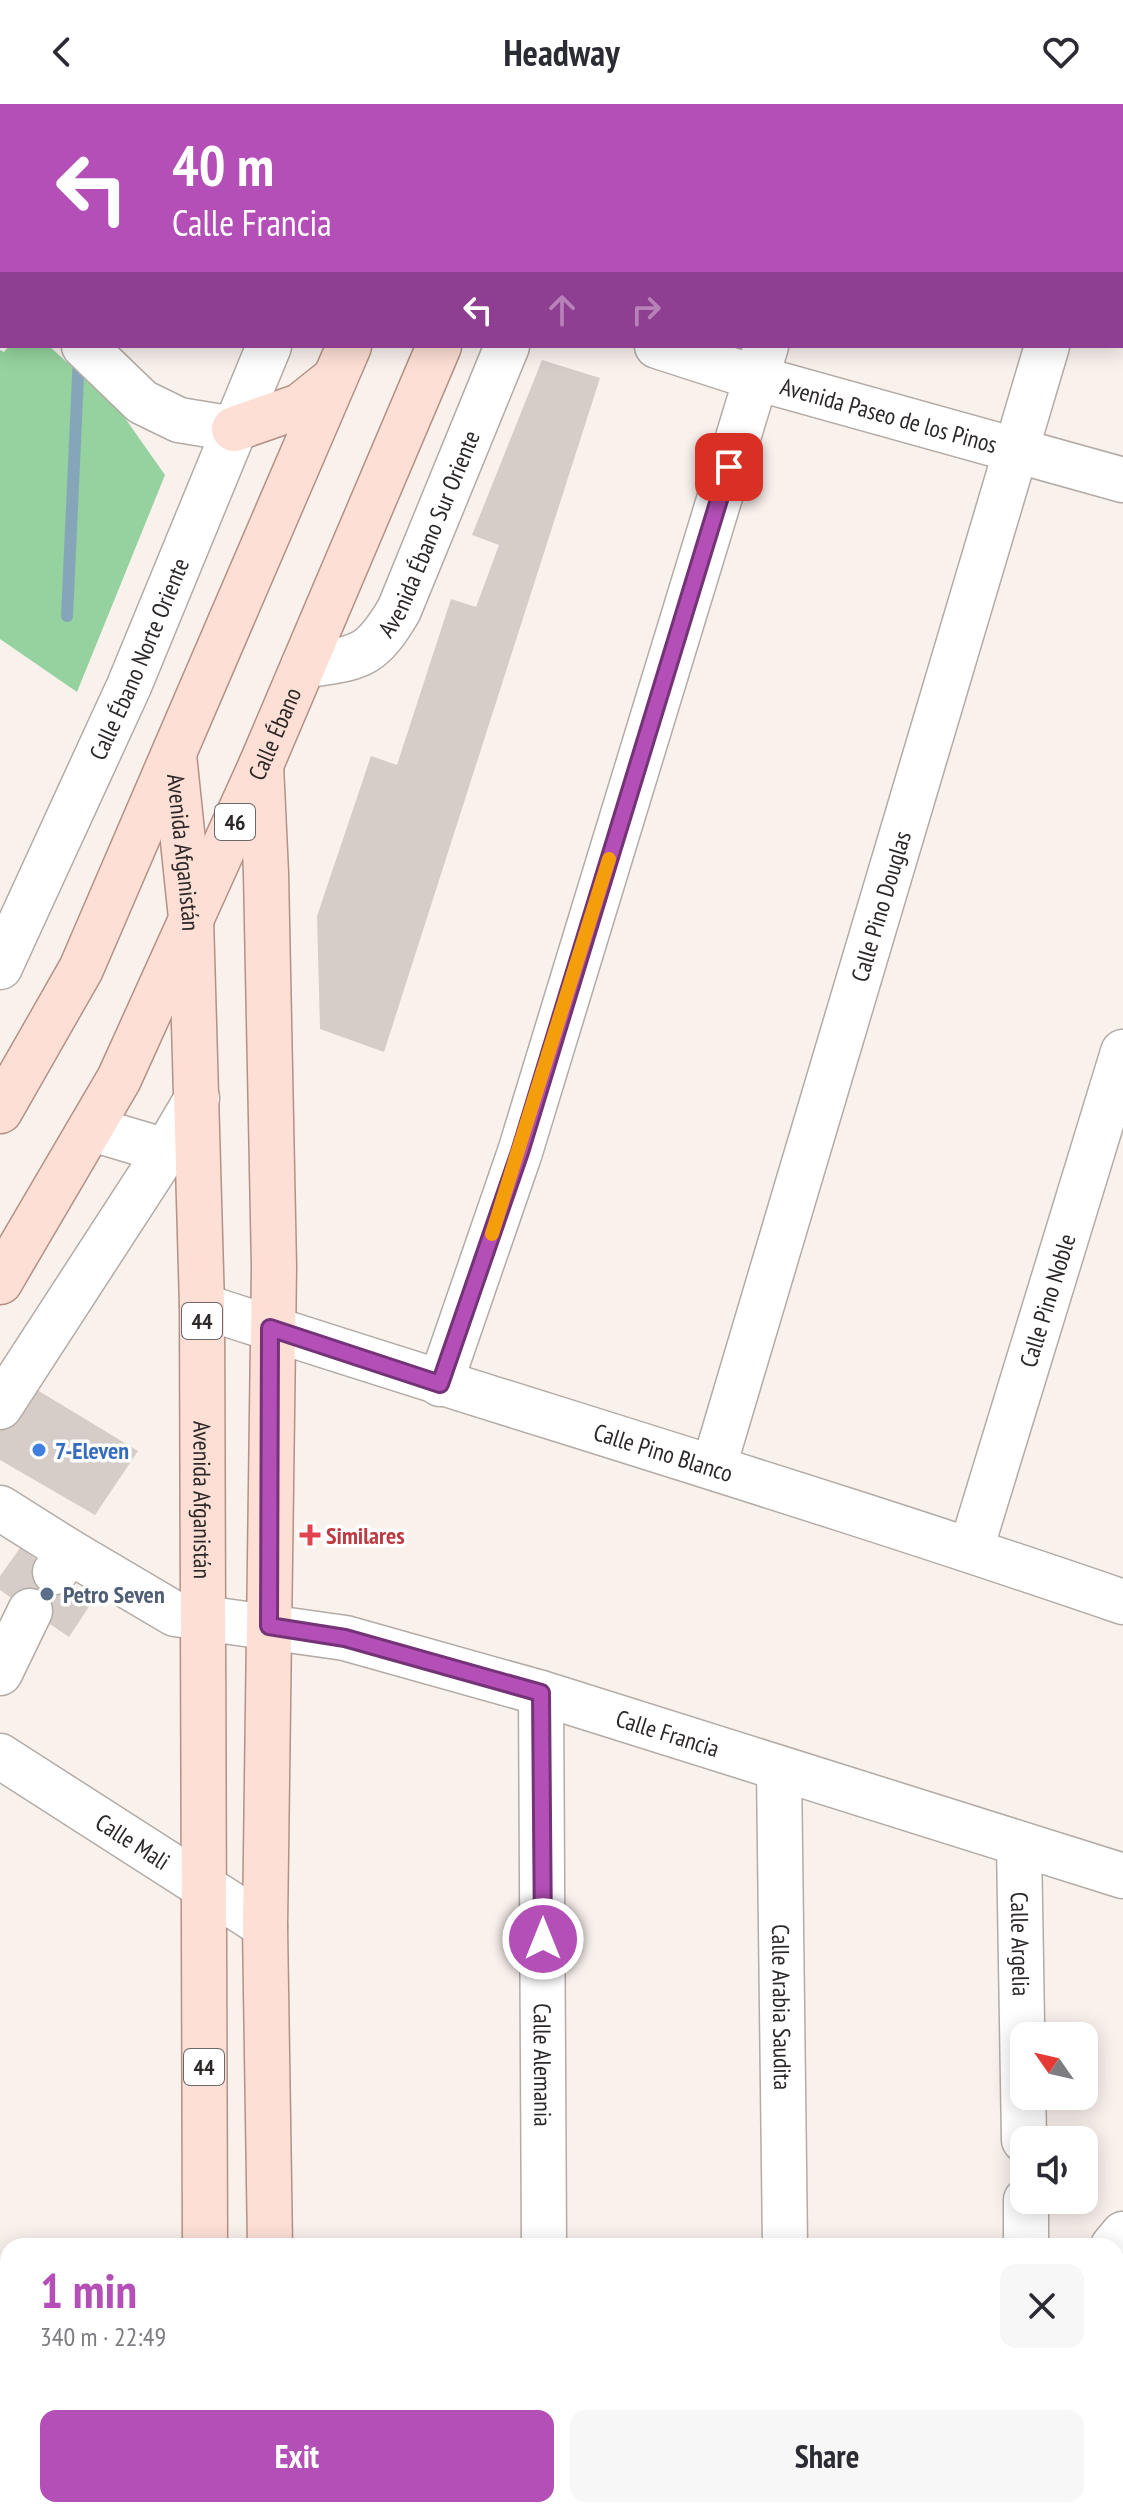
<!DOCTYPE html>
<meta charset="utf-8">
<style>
body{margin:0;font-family:"PT Sans Narrow",sans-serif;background:#f7f7f7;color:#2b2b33;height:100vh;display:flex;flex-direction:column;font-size:30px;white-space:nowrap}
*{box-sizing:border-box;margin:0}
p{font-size:26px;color:#7c7c81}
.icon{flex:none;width:44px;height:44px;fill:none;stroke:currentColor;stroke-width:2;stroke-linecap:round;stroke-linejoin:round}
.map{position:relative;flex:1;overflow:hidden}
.drawer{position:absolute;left:0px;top:2134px;width:1124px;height:280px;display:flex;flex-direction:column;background:#fff;border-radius:24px 24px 0 0;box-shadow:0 4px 20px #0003}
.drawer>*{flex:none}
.banner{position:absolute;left:0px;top:0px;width:1124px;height:244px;box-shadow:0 4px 20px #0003;background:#b34fb6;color:#fff;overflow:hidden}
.needle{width:52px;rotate:304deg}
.buttons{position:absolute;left:1010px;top:1918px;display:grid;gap:16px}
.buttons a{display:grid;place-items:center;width:88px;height:88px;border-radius:16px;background:#fff;box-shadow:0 4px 20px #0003;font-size:40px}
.pin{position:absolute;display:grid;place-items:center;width:68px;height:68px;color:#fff;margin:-34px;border-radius:16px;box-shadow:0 4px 12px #0006}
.me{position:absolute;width:88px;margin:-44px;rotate:0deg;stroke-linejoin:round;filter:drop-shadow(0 0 6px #0008)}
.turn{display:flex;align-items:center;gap:28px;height:168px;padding:0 40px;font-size:36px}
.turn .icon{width:104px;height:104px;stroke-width:2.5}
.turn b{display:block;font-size:56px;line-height:68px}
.lanes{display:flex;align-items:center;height:76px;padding:0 40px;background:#0003;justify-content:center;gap:40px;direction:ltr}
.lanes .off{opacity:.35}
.round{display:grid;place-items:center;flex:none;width:84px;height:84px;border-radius:16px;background:#f7f7f7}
.headline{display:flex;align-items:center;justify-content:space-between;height:136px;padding:0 40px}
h1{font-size:48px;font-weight:800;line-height:60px;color:#b34fb6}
.action{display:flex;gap:16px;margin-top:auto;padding:16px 40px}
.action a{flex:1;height:92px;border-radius:16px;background:#b34fb6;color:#fff;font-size:32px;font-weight:800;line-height:92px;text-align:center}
.action a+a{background:#f7f7f7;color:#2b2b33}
header{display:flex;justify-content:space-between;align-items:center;height:104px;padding:0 40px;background:#fff;font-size:36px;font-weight:800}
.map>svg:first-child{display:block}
</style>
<header><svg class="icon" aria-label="back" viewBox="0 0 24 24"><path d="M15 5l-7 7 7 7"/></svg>Headway<svg class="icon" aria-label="heart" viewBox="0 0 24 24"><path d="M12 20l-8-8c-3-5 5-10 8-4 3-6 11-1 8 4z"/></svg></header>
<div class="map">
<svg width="1123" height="2414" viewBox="0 0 1123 2414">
<rect width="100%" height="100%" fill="#f9f1ec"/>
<path fill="#95d29f" d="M0,0H78L2,2V132Z
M9,242H49L120,307L165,371L77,588L0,535V246L4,248Z"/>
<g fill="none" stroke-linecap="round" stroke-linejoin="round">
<path stroke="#85a6b9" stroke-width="12" d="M96,2L97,0
M67,512L79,251"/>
</g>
<path fill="#d6cdc9" d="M542,256L600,274L384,948L320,925L317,812L371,652L397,661L451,495L476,503L499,441L472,431Z
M24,1278L138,1347L95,1411L0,1356V1313Z
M20,1444L94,1495L69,1533L0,1486V1472Z"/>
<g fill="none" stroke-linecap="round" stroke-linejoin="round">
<g stroke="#b3aba6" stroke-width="47">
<g id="minor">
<path d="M370,2L371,0"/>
<path d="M605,2L606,0"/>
<path d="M840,2V0"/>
<path d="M1121,2V0"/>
<path d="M0,169L2,170"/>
<path d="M84,242L142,298L179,316L234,325"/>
<path id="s1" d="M657,242L756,274L1123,376"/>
<path id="s2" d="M303,562C358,553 369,557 399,506L507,242"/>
<path id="s3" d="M0,863L129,582L269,242"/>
<path d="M92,1025L166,1047"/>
<path id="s4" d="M202,1202C509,1302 818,1393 1123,1498"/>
<path d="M440,1280L520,1048L766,242"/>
<path d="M0,1303L166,1047L197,994"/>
<path id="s5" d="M714,1362L1047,242"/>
<path d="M0,1404L70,1448L55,1468"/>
<path id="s6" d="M971,1445L1123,948"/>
<path id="s7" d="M70,1448L175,1510L345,1534L541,1589L1123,1772"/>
<path d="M0,1569L30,1507"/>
<path id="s8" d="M541,1589L544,2142"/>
<path id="s9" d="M0,1652L265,1822"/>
<path id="s10" d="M779,1665L785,2142"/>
<path id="s11" d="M1019,1740L1024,2036"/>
<path d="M1026,2096V2142"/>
<path d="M1113,2142L1123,2130"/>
<path d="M1116,2328L1123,2334"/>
<path d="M545,2406V2414"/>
<path d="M789,2406V2414"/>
<path d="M882,2414L889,2406"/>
</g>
</g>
<g stroke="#b39186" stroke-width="47">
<g id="major">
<path d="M448,2L449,0"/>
<path d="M541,2L542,0"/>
<path d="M234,325L300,302L335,274"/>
<path id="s12" d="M174,651L191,814L202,1202L205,2142"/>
<path d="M261,661L266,769L274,1163L265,1822L270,2142"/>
<path d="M0,1007L81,865L349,242"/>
<path id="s13" d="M0,1178L119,975L261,661L439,242"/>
<path d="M207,2406V2414"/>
<path d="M275,2406V2414"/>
</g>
</g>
<use href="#minor" stroke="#fff" stroke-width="44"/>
<use href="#major" stroke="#fddfd5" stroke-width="44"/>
</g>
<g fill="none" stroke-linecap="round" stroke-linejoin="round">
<g stroke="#743376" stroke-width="20">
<path id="route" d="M543,1835L541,1589L345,1534L269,1522L270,1224L440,1280L520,1048L729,363"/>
</g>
<use href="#route" stroke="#b34fb6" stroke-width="14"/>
<path stroke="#f59e0b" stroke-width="14" d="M492,1130L609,755"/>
</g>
<circle fill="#3f7fe0" stroke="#fff" stroke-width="3" cx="39" cy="1346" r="8"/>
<path fill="#e0444e" stroke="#fff" stroke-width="3" d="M306 1419h8v8h8v8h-8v8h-8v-8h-8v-8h8z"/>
<circle fill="#5c6f8a" stroke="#fff" stroke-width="3" cx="47" cy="1490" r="8"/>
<g text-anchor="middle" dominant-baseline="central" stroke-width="7" stroke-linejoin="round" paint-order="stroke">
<g fill="#fff" stroke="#6b6868" stroke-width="2">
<rect x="215" y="700" width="40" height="36" rx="6"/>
<rect x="182" y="1199" width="40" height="36" rx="6"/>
<rect x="184" y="1945" width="40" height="36" rx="6"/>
</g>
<g font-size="22" font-weight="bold" fill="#2b2827">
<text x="235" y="718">46</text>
<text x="202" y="1217">44</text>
<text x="204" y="1963">44</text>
</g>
<g font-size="24" fill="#2b2827" stroke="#fff">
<text stroke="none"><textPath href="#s1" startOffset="242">Avenida Paseo de los Pinos</textPath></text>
<text stroke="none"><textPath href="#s2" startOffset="200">Avenida Ébano Sur Oriente</textPath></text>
<text stroke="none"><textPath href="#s3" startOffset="338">Calle Ébano Norte Oriente</textPath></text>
<text stroke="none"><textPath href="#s13" startOffset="614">Calle Ébano</textPath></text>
<text stroke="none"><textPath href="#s12" startOffset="98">Avenida Afganistán</textPath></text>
<text stroke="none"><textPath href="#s5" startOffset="584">Calle Pino Douglas</textPath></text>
<text stroke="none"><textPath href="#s6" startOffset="260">Calle Pino Noble</textPath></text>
<text stroke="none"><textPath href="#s4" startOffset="484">Calle Pino Blanco</textPath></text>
<text stroke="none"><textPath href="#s12" startOffset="746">Avenida Afganistán</textPath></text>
<text stroke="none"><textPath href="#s7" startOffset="630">Calle Francia</textPath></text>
<text stroke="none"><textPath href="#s9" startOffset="158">Calle Mali</textPath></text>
<text stroke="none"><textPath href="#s11" startOffset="100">Calle Argelia</textPath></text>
<text stroke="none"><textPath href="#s10" startOffset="238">Calle Arabia Saudita</textPath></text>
<text stroke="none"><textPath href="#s8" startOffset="372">Calle Alemania</textPath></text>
</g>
<g font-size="24" font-weight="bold" fill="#366cbe" stroke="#fff" text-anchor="start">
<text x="55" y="1346">7-Eleven</text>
</g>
<g font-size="24" font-weight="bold" fill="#be3a42" stroke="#fff" text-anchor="start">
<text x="326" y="1431">Similares</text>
</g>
<g font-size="24" font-weight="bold" fill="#4e5e75" stroke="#fff" text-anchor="start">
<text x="63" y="1490">Petro Seven</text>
</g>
</g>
</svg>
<div class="buttons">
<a><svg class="needle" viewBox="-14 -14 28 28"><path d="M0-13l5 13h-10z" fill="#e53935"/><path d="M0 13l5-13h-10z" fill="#7c7c81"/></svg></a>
<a><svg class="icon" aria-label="sound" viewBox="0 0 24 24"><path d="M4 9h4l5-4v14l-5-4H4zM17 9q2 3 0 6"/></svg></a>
</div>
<div class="pin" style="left:729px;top:363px;background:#d93025"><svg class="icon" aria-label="arrive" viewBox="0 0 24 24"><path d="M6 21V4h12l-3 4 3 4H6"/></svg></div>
<svg class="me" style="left:543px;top:1835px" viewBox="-20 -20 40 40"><circle r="17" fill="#b34fb6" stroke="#fff" stroke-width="3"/><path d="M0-11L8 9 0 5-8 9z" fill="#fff"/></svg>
<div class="banner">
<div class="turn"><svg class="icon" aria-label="left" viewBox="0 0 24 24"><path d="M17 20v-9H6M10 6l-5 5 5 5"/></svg><div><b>40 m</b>Calle Francia</div></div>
<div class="lanes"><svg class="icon" aria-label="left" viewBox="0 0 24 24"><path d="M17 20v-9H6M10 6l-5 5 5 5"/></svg><svg class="icon off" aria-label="ahead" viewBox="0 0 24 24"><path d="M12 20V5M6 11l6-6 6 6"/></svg><svg class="icon off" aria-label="right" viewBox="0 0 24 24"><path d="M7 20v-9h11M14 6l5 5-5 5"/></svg></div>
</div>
<section class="drawer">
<div class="headline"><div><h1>1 min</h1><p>340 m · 22:49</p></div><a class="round"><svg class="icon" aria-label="close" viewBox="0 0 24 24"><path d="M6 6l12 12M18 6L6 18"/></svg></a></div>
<div class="action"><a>Exit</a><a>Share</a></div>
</section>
</div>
